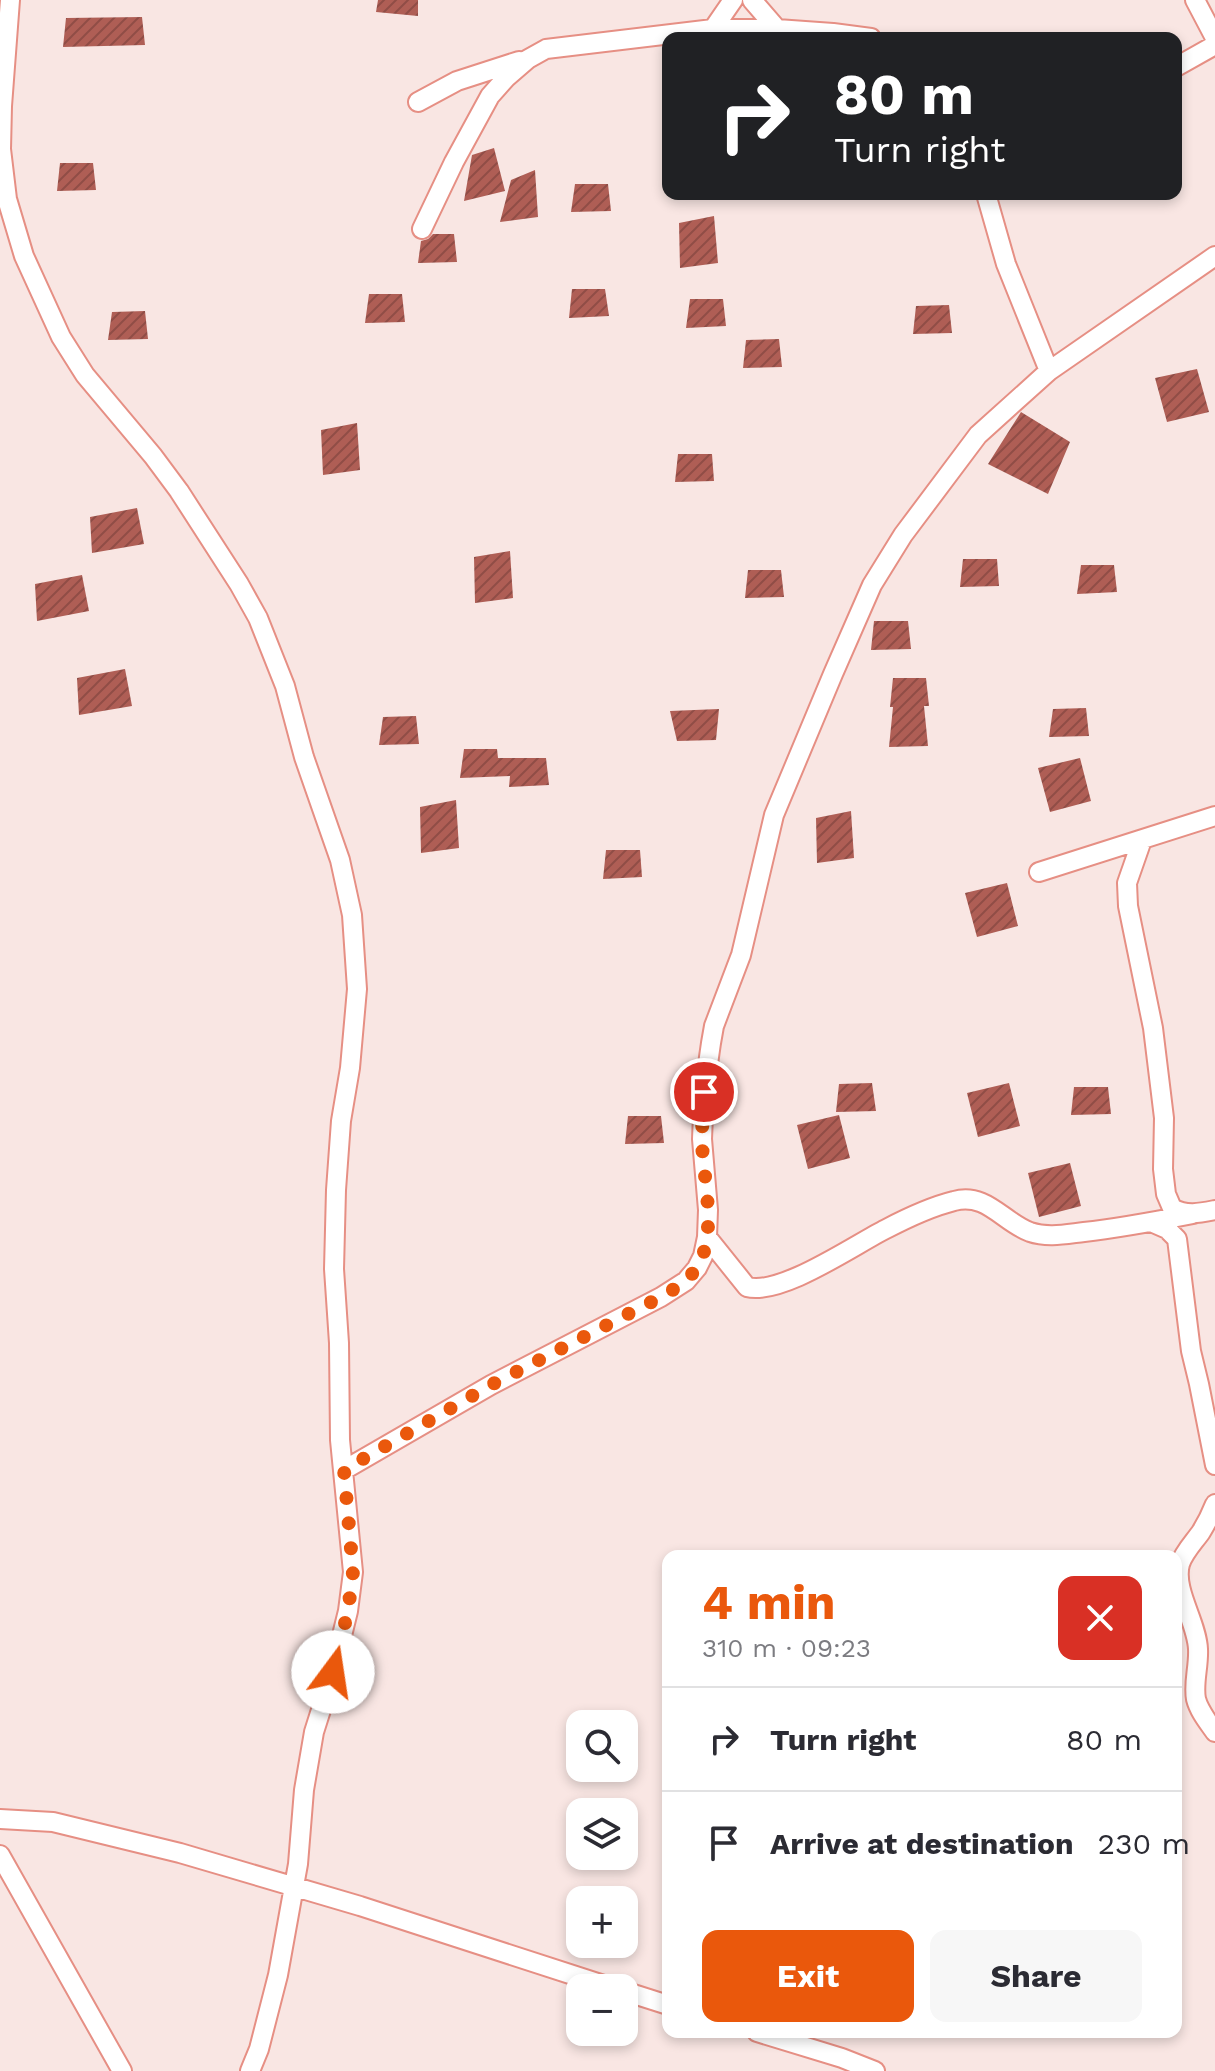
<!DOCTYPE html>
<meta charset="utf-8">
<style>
body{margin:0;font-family:"Work Sans",sans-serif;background:#f7f7f7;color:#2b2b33;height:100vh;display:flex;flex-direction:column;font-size:30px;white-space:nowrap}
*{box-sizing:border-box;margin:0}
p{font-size:26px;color:#7c7c81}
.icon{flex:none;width:44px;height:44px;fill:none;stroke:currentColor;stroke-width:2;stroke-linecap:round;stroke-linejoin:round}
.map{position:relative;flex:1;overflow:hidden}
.side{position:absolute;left:662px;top:1550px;width:520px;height:488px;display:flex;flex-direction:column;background:#fff;border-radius:16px;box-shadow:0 4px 12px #0003}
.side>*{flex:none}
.guide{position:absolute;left:662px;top:32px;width:520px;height:168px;border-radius:16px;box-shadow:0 4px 12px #0003;background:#202124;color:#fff;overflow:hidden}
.buttons{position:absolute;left:566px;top:1710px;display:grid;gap:16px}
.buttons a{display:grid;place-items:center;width:72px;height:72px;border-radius:16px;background:#fff;box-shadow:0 4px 12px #0003;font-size:40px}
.pin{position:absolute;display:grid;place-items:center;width:68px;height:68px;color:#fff;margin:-34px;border:4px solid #fff;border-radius:50%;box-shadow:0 2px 8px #0007}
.me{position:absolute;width:88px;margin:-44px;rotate:14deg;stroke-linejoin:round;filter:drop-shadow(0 0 6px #0008)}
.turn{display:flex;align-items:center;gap:28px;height:168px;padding:0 40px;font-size:36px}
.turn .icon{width:104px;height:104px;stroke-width:2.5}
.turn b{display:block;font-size:56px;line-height:68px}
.round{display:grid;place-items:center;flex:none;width:84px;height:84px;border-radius:16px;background:#f7f7f7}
.summary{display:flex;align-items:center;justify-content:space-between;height:136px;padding:0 40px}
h1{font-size:48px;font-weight:700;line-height:60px;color:#ea580c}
.cta{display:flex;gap:16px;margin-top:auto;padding:16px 40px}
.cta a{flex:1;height:92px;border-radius:16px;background:#ea580c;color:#fff;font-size:32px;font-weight:700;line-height:92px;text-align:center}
.cta a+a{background:#f7f7f7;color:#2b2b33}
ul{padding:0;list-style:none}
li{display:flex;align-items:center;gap:24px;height:104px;padding:0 40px;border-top:2px solid #e1e1e2}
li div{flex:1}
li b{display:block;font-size:30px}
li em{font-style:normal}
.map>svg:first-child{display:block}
</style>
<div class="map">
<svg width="1215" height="2071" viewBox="0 0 1215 2071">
<defs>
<pattern id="building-hatch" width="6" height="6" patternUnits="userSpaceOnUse" patternTransform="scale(2)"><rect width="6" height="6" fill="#af5e55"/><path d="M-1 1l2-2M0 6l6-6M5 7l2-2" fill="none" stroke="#904d46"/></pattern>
</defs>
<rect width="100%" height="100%" fill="#f9e6e3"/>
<path fill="url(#building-hatch)" d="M378,0H418V16L376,12Z
M142,17L145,45L63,47L66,18Z
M494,148L505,191L464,201L472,155Z
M60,163H93L96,190L57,191Z
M535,170L538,217L500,222L511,180Z
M575,184H608L611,211L571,212Z
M714,216L718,263L680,268L679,223Z
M433,234H454L457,262L418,263L421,241L428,239Z
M572,289H605L609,316L569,318Z
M369,294H402L405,322L365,323Z
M690,299H723L726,326L686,328Z
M949,305L952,333L913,334L916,306Z
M145,311L148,339L108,340L112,312Z
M779,339L782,367L743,368L746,340Z
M1197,369L1209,412L1167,422L1155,378Z
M1021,412L1070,442L1048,494L988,464Z
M357,423L360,470L323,475L321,430Z
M678,454H712L714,481L675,482Z
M137,508L144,544L92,553L90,517Z
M510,551L513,598L475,603L474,557Z
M963,559H997L999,586L960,587Z
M1081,565H1114L1117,592L1077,594Z
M748,570H781L784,597L745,598Z
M82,575L89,611L37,621L35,584Z
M874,621H908L911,649L871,650Z
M125,669L132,706L79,715L77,678Z
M893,678H926L929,706H924L928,746L889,747L893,707H890Z
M1086,708L1089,736L1049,737L1053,709Z
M719,709L716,740L677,741L670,711Z
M416,716L419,744L379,745L383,717Z
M464,749H497L498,758H546L549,785L509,787L510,776L460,778Z
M1080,758L1091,801L1050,812L1038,768Z
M456,800L459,848L421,853L420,807Z
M851,811L854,858L817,863L816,818Z
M606,850H640L642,877L603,879Z
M1007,883L1018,926L977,937L965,893Z
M872,1083L876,1111L836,1112L839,1084Z
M1009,1083L1020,1126L978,1137L967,1093Z
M1074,1087H1108L1111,1114L1071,1115Z
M839,1115L850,1158L808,1169L797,1125Z
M628,1116H661L664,1143L625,1144Z
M1070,1163L1081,1206L1039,1217L1028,1173Z"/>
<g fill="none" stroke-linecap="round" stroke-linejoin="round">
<g stroke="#e68f84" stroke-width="22">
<path id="street" d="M10,0L2,106L1,149L7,199L24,256L61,337L85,375L153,456L179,491L239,584L258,618L285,686L304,757L340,860L352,915L357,989L350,1068L341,1121L336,1190L334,1269L339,1343L340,1440L353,1572L348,1611L333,1672L314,1732L304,1790L298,1864L278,1975L259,2049L250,2071
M752,0L777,29
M1195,0L1215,38
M713,29L733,0
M1176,67L1215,45
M418,102L457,81L519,61
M986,194L1006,264L1049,371
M422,229L454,162L490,96L506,78L528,59L546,49L713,29H777L833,33L871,38
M1142,840L1127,883L1128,906L1153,1028L1164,1118L1163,1169L1166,1194L1172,1208C1186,1216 1200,1213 1215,1210
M1039,872L1215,816
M1151,1222L1167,1229L1177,1239L1191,1351L1199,1384L1215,1465
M707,1237L747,1287C781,1296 854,1245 886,1229C907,1218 930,1207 954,1201C986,1192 1003,1222 1030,1232C1048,1238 1066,1234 1084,1232C1121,1228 1157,1221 1193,1214
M344,1470L491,1385L661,1297L686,1281L697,1268L703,1256L707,1237L708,1210L702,1139L704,1092L711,1043L714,1026L741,955L774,815L833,674L872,585L903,535L978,435L1049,371L1215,256
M1215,1504C1211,1514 1206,1524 1201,1532C1194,1542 1184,1552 1180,1564C1173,1590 1197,1622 1198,1649C1199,1666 1193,1683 1196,1699C1199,1711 1208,1722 1215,1732
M0,1819L53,1822L180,1853L360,1906L613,1988
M0,1855L122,2071
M624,1991L668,2005
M757,2032L842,2058L875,2071"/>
</g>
<use href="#street" stroke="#fff" stroke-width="18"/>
</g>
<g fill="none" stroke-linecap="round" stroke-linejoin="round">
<path stroke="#ea580c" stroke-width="14" stroke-dasharray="0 25.2" d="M333,1672L348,1611L353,1572L344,1470L491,1385L661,1297C674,1289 687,1282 695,1270C719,1238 703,1179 702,1142C702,1125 703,1108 704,1092"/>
</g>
</svg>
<div class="buttons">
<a><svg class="icon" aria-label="search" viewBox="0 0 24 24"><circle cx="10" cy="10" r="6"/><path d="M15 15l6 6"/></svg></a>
<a><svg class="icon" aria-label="layers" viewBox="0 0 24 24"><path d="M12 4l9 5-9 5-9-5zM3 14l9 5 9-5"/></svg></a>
<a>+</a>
<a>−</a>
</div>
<div class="pin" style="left:704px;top:1092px;background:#d93025"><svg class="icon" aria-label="arrive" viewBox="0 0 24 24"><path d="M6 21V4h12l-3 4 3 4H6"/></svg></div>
<svg class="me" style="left:333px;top:1672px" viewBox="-20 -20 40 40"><circle r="19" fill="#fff"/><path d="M0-13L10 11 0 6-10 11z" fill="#ea580c"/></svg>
<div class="guide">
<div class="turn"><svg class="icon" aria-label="right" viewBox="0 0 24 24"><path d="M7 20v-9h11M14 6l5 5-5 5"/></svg><div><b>80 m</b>Turn right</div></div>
</div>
<section class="side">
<div class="summary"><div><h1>4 min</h1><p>310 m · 09:23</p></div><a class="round" style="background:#d93025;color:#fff"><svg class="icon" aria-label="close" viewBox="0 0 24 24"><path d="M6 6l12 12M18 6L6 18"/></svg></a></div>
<ul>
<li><svg class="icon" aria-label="right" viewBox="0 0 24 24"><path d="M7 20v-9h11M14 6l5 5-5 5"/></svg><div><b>Turn right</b></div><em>80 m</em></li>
<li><svg class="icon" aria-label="arrive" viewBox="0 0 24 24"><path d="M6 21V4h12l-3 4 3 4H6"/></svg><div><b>Arrive at destination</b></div><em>230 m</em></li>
</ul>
<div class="cta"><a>Exit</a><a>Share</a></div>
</section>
</div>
